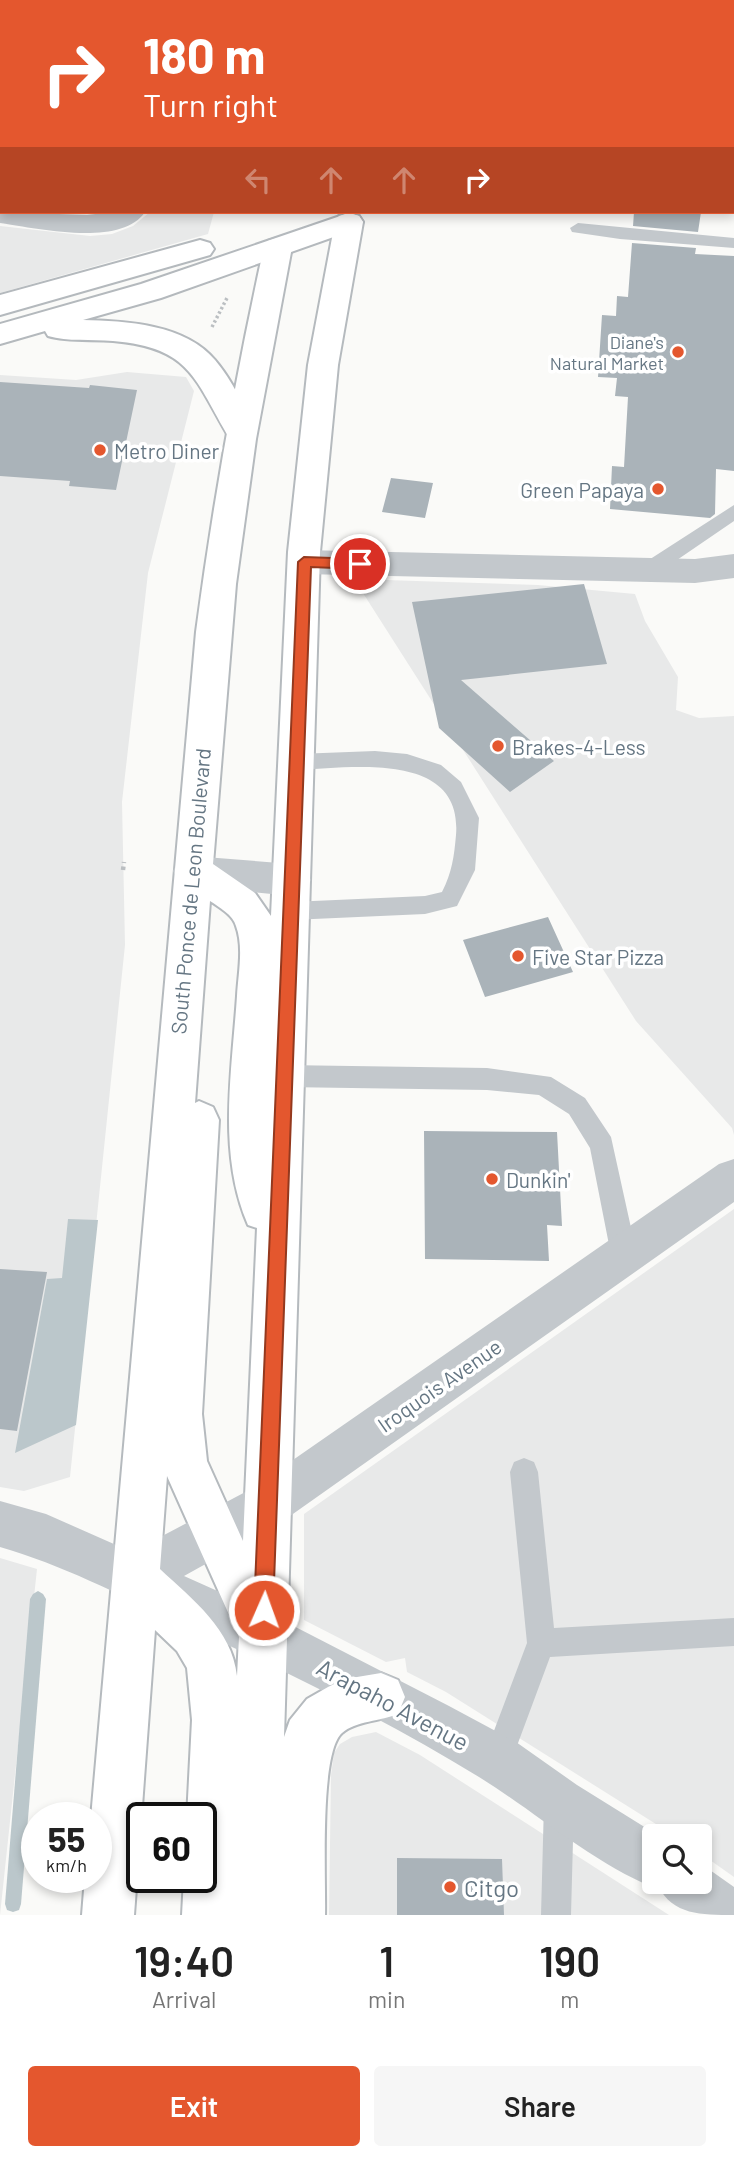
<!DOCTYPE html>
<style>
body{margin:0;font-family:Barlow,sans-serif;background:#f6f6f6;color:#222;height:100vh;display:flex;flex-direction:column;font-size:26px;white-space:nowrap}
*{box-sizing:border-box;margin:0}
p{font-size:23px;color:#767676}
.icon{flex:none;width:38px;height:38px;fill:none;stroke:currentColor;stroke-width:2;stroke-linecap:round;stroke-linejoin:round}
.map{position:relative;height:1915px;overflow:hidden}
.drawer{display:flex;flex-direction:column;background:#fff;flex:1}
.drawer>*{flex:none}
.top-card{position:absolute;left:0px;top:0px;width:735px;height:214px;box-shadow:0 4px 10px #0003;background:#e4572e;color:#fff;overflow:hidden}
.tools{position:absolute;left:642px;top:1824px;display:grid;gap:14px}
.tools a{display:grid;place-items:center;width:70px;height:70px;border-radius:7px;background:#fff;box-shadow:0 4px 10px #0003;font-size:35px}
.speed{position:absolute;left:21px;top:1802px;display:flex;gap:14px;font-size:35px;font-weight:700;text-align:center}
.speed>*{display:grid;place-content:center;width:91px;height:91px;border-radius:50%;background:#fff;box-shadow:0 4px 10px #0003;line-height:1}
.speed small{font-size:18px;font-weight:400}
.speed .limit{border:4px solid #111;border-radius:10px;background:#fff;color:#111}
.pin{position:absolute;display:grid;place-items:center;width:60px;height:60px;color:#fff;margin:-30px;border:4px solid #fff;border-radius:50%;box-shadow:0 2px 7px #0007}
.me{position:absolute;width:77px;margin:-38px;rotate:2deg;stroke-linejoin:round;filter:drop-shadow(0 0 5px #0008)}
.turn{display:flex;align-items:center;gap:24px;height:147px;padding:0 28px;font-size:32px}
.turn .icon{width:91px;height:91px;stroke-width:2.5}
.turn b{display:block;font-size:49px;line-height:60px}
.lanes{display:flex;align-items:center;height:66px;padding:0 28px;background:#0003;justify-content:center;gap:35px;direction:ltr}
.lanes .off{opacity:.35}
.eta{display:flex;justify-content:space-evenly;align-items:center;height:119px;text-align:center}
.eta b{font-size:42px;font-weight:600;line-height:49px}
.action{display:flex;gap:14px;margin-top:auto;padding:14px 28px}
.action a{flex:1;height:80px;border-radius:7px;background:#e4572e;color:#fff;font-size:28px;font-weight:600;line-height:80px;text-align:center}
.action a+a{background:#f6f6f6;color:#222}
.map>svg:first-child{display:block}
</style>
<div class="map">
<svg width="734" height="1915" viewBox="0 0 734 1915">
<rect width="100%" height="100%" fill="#fafaf8"/>
<path fill="#e8e9e9" d="M0,0L175,2H2V203Z
M462,0H734V118L733,2Z
M150,212H214L208,234L0,293V226L90,236L112,234L133,226Z
M127,372L186,377L194,391L148,573L122,802L125,945L70,1477L24,1491L0,1487V375L76,380Z
M354,579L538,585L635,594L645,621L678,677L676,710L699,718L734,716V1135L732,1128L636,1021Z
M734,1209V1877L700,1853V1836H675L446,1692L407,1672L405,1658L386,1662L304,1620V1514Z
M0,1558L37,1569L0,1915Z
M376,1732L420,1755L669,1915H329L331,1775L334,1753L340,1744L352,1737Z"/>
<path fill="#bbc7cb" d="M68,1219L98,1220L76,1425L15,1453L47,1279L62,1278Z"/>
<g fill="none" stroke-linecap="round" stroke-linejoin="round">
<path fill="#bbc7cb" fill-rule="evenodd" d="M38,1591L43,1594L46,1599L21,1904L19,1910L13,1912L7,1910L5,1904L30,1599L33,1594Z"/>
</g>
<path fill="#aab3b9" d="M634,212H701L698,232L633,226Z
M632,243L696,248L695,254L734,256V471L716,469L715,514L710,518L610,509L612,466L624,467L628,397L615,396L617,378L598,377L602,315L616,316L617,296L628,297Z
M0,382L89,388L90,385L137,390L116,490L69,486L70,481L0,476Z
M391,478L433,483L425,518L382,512Z
M584,584L607,664L461,680L554,761L510,792L439,728L412,602Z
M548,917L573,972L485,997L463,940Z
M424,1131L557,1132L562,1226L547,1225L549,1261L425,1259Z
M0,1269L47,1272L17,1431L0,1429Z
M397,1858L502,1859L504,1915H397Z"/>
<g fill="none" stroke-linecap="round" stroke-linejoin="round">
<g stroke="#b5babe" stroke-width="4">
<path id="primary" d="M349,213L359,216L363,222L338,365L320,552L284,1737L290,1720L307,1699L328,1687L345,1679L381,1673L398,1680L405,1697L398,1714C382,1721 355,1721 342,1733C319,1753 326,1880 325,1915H182L184,1878H201V1818H187L192,1720L187,1668L177,1651L155,1630L134,1915H82L85,1878H96V1818H91L196,632C213,503 236,374 264,247L268,241L278,238L288,241L292,247L256,439L236,584L213,864L255,893L271,916L288,552L308,365L335,222L339,216ZM210,901C219,907 233,915 236,926C244,947 238,975 237,996C232,1071 217,1154 248,1225L257,1228L243,1541L207,1461L202,1414L219,1120L213,1107L199,1101L195,1103ZM167,1476L239,1637L237,1676C232,1629 192,1599 160,1569Z"/>
</g>
<g stroke="#b4b9bd" stroke-width="4">
<path id="trunk" d="M351,0H375L350,2Z
M407,0H431L406,2Z
M349,213L359,216L363,222L359,228L161,298L83,320C126,321 185,324 215,360C233,381 244,407 257,431L252,439L241,442L230,439C194,379 192,348 113,341C91,339 68,342 48,336L45,331L0,344V324L141,284Z
M200,240L210,243L214,249L210,255L0,315V295Z"/>
</g>
<path stroke="#bbbfc2" stroke-width="3.5" stroke-dasharray="2.5 2.5" stroke-linecap="butt" d="M212,327L227,298"/>
<path stroke="#bbbfc2" stroke-width="4.5" stroke-dasharray="3.5 3.5" stroke-linecap="butt" d="M123,870L124,862"/>
<path fill="#c3c8cc" fill-rule="evenodd" d="M533,0H547V2H533Z
M615,0H629V2H615Z
M578,223L734,238V248L620,239L572,232L570,228Z
M734,505V521L655,575L648,577L641,575L638,570L641,565Z
M375,751L407,754L441,765L461,782L479,818L475,870L457,906L425,914L291,920L283,918L280,911L283,904L291,902L425,896L442,892C452,872 454,857 456,835C463,750 350,768 297,770L290,768L286,762L290,756L297,754Z
M284,1065L487,1068L551,1077L585,1098L611,1137L637,1255L633,1263L624,1267L615,1263L611,1255L590,1148L569,1114L539,1095L487,1090L284,1087L276,1084L272,1076L276,1068Z
M524,1458L534,1462L538,1472L554,1628L734,1618V1646L550,1657L508,1770L498,1775L488,1770L483,1760L527,1643L510,1472L514,1462Z
M559,1788L570,1792L574,1803L571,1915H541L544,1803L548,1792Z"/>
<path fill="#c3c8cc" fill-rule="evenodd" d="M243,0H284L285,2H244Z
M0,205L2,212L87,215L112,212H145C121,248 36,228 0,223Z
M304,550L695,559L734,554V578L695,583L304,574L292,571L288,562L292,553Z
M192,856L292,864L305,869L311,880L305,891L292,896L192,886L179,882L173,871L179,860Z
M734,1159V1202L283,1521L184,1576L280,1619L449,1706L516,1742L577,1785L659,1836H654V1881H700V1863L734,1887V1915C701,1915 673,1915 658,1886L654,1888C590,1861 537,1813 479,1777C383,1718 279,1668 176,1621C118,1594 62,1565 0,1547V1501L46,1514L132,1552L251,1489L719,1164Z"/>
<use href="#primary" fill="#fff" fill-rule="evenodd"/>
<use href="#trunk" fill="#fff" fill-rule="evenodd"/>
</g>
<path fill="#e4572e" stroke="#94391e" stroke-width="2" d="M304,557L360,559L366,564L360,569L311,567L273,1610L271,1617L264,1620L257,1617L254,1610L298,562Z"/>
<g fill="#e4572e" stroke="#fff" stroke-width="2.5">
<circle cx="678" cy="352" r="7"/>
<circle cx="100" cy="450" r="7"/>
<circle cx="658" cy="489" r="7"/>
<circle cx="498" cy="746" r="7"/>
<circle cx="518" cy="956" r="7"/>
<circle cx="492" cy="1179" r="7"/>
<circle cx="450" cy="1887" r="7"/>
</g>
<g text-anchor="middle" dominant-baseline="central" stroke-width="7" stroke-linejoin="round" paint-order="stroke">
<g font-size="18" fill="#657683" stroke="#fff" text-anchor="end">
<text x="664" y="342">Diane's<tspan x="664" dy="21">Natural Market</tspan></text>
</g>
<g font-size="21" fill="#657683" stroke="#fff" text-anchor="start">
<text x="114" y="450">Metro Diner</text>
<text x="644" y="489" text-anchor="end">Green Papaya</text>
<text x="512" y="746">Brakes-4-Less</text>
<text x="532" y="956">Five Star Pizza</text>
<text x="506" y="1179">Dunkin'</text>
</g>
<g font-size="21" fill="#657683" stroke="#fff">
<text transform="translate(190 891) rotate(-85)">South Ponce de Leon Boulevard</text>
<text transform="translate(439 1385) rotate(-35)">Iroquois Avenue</text>
</g>
<g font-size="24" fill="#657683" stroke="#fff">
<text transform="translate(393 1704) rotate(28)">Arapaho Avenue</text>
</g>
<g font-size="24" fill="#657683" stroke="#fff" text-anchor="start">
<text x="464" y="1887">Citgo</text>
</g>
</g>
</svg>
<div class="tools">
<a><svg class="icon" aria-label="search" viewBox="0 0 24 24"><circle cx="10" cy="10" r="6"/><path d="M15 15l6 6"/></svg></a>
</div>
<div class="speed"><div>55<small>km/h</small></div><div class="limit">60</div></div>
<div class="pin" style="left:360px;top:564px;background:#d93025"><svg class="icon" aria-label="arrive" viewBox="0 0 24 24"><path d="M6 21V4h12l-3 4 3 4H6"/></svg></div>
<svg class="me" style="left:264px;top:1610px" viewBox="-20 -20 40 40"><circle r="17" fill="#e4572e" stroke="#fff" stroke-width="3"/><path d="M0-11L8 9 0 5-8 9z" fill="#fff"/></svg>
<div class="top-card">
<div class="turn"><svg class="icon" aria-label="right" viewBox="0 0 24 24"><path d="M7 20v-9h11M14 6l5 5-5 5"/></svg><div><b>180 m</b>Turn right</div></div>
<div class="lanes"><svg class="icon off" aria-label="left" viewBox="0 0 24 24"><path d="M17 20v-9H6M10 6l-5 5 5 5"/></svg><svg class="icon off" aria-label="ahead" viewBox="0 0 24 24"><path d="M12 20V5M6 11l6-6 6 6"/></svg><svg class="icon off" aria-label="ahead" viewBox="0 0 24 24"><path d="M12 20V5M6 11l6-6 6 6"/></svg><svg class="icon" aria-label="right" viewBox="0 0 24 24"><path d="M7 20v-9h11M14 6l5 5-5 5"/></svg></div>
</div>
</div>
<section class="drawer">
<div class="eta">
<div><b>19:40</b><p>Arrival</p></div>
<div><b>1</b><p>min</p></div>
<div><b>190</b><p>m</p></div>
</div>
<div class="action"><a>Exit</a><a>Share</a></div>
</section>
